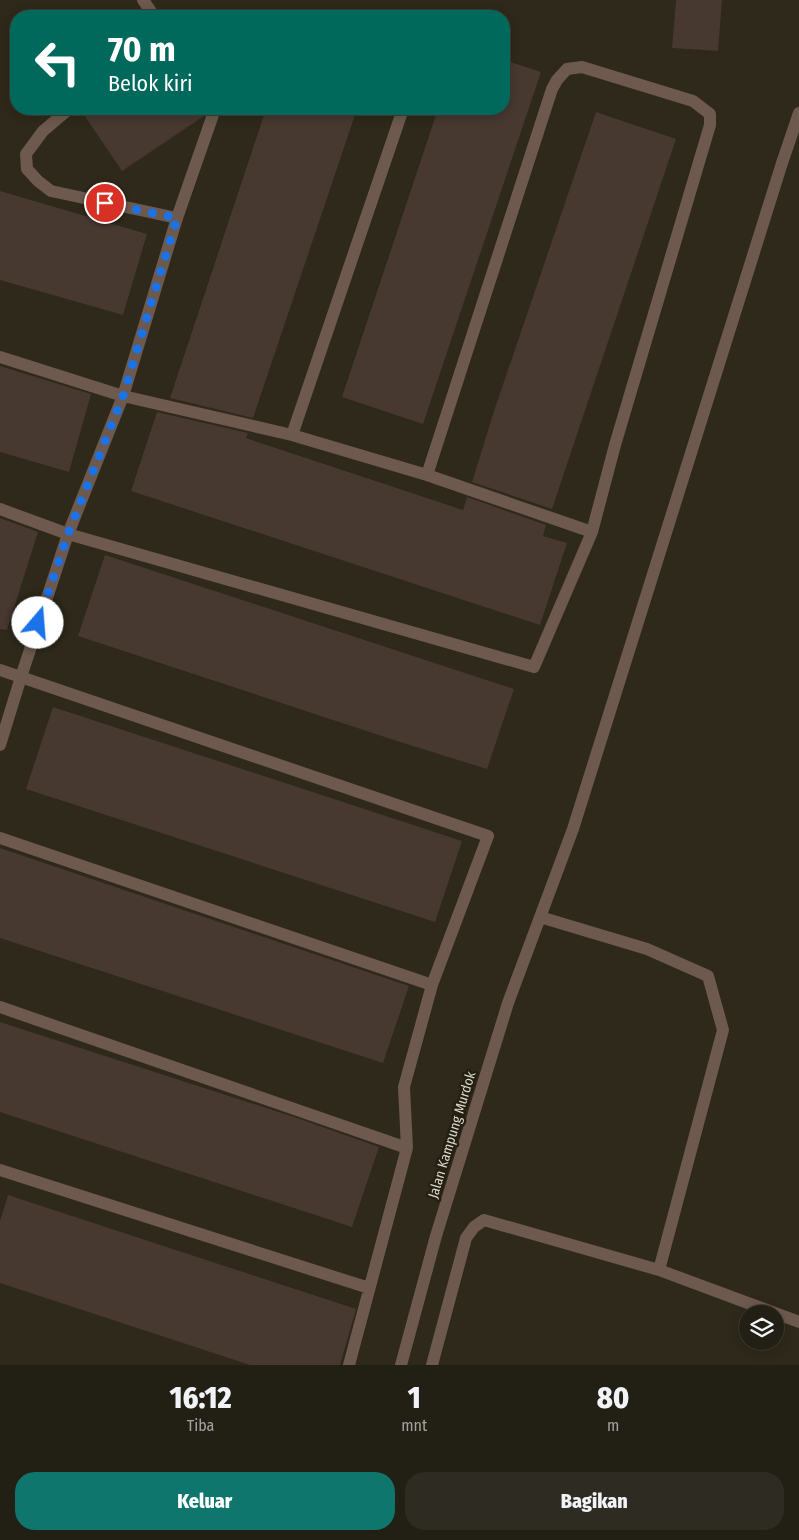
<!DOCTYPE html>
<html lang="id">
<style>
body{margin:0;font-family:"Fira Sans Condensed",sans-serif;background:#2e2c22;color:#f1f3f6;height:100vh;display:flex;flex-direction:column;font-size:19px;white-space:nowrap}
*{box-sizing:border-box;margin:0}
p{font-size:16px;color:#a2a2a0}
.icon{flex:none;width:28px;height:28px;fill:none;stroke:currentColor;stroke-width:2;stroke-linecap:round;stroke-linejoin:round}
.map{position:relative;height:1365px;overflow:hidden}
.drawer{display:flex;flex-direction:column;background:#221f14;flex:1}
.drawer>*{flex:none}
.hud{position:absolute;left:10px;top:10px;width:500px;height:105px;border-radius:20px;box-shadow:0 2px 12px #0003,0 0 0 1px #3f3d34;background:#00695c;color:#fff;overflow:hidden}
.buttons{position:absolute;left:739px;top:1305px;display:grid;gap:10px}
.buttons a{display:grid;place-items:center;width:45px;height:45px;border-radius:50%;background:#221f14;box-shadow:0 2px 12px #0003,0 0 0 1px #3f3d34;font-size:25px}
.pin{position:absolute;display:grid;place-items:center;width:42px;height:42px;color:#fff;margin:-21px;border:2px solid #fff;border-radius:50%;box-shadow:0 1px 5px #0007}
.me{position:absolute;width:55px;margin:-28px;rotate:18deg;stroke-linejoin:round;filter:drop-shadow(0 0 4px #0008)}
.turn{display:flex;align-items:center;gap:18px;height:105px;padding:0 15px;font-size:22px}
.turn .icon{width:65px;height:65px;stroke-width:2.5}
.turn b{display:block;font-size:35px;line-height:42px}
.eta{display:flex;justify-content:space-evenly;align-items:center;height:85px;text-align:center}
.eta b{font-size:30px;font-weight:800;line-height:35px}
.primary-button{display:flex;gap:10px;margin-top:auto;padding:10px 15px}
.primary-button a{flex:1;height:58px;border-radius:20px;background:#0f766e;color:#fff;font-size:20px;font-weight:800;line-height:58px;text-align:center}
.primary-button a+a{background:#2e2c22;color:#f1f3f6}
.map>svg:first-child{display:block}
</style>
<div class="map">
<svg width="799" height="1365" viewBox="0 0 799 1365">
<rect width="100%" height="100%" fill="#2e291a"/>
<path fill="#473830" d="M676,0H722L718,51L672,48Z
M504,60L541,72L423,424L342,397L438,109H504Z
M80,109H206L204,116L122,171Z
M266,109H357L253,418L170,398Z
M596,112L676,139L552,509L472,482L495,408Z
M0,191L147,234L123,315L0,280Z
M0,366L91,394L69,472L0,452Z
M157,412L248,433L246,438L463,510L467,497L546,525L543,536L567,543L540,625L131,491Z
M0,518L38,532L7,630L0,629Z
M105,555L514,689L487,769L400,742L78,636Z
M53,707L462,841L435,922L26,789Z
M0,848L409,986L383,1063L0,938Z
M0,1022L294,1117L379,1147L352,1227L0,1112Z
M8,1195L356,1309L340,1365H250L0,1283V1221Z"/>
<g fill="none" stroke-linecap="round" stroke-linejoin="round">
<path stroke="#6d594e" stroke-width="12" d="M69,109L43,131L26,154L27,169L38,181L51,191L177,218"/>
<path stroke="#6d594e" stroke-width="12" d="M143,0L154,16
M0,357L123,396L292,435L427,475L592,532
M292,435L403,109
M0,509L68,534L534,667L592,532L615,445L710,125V114L693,101L582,67L567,69L557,80L552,89L427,475
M0,670L488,836L432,985L407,1076L404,1087L407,1148L349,1365
M0,745L21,677L68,534L123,396L177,218L215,109
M0,838L432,985
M540,917L647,949L708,976L723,1030L659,1270
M0,1007L407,1148
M0,1170L369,1288
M401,1365L436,1236L508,1003L573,829L782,163L799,113
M432,1365L466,1238L474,1227L484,1220L659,1270L799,1322"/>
</g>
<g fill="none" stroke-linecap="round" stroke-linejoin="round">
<path stroke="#1a73e8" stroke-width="9" stroke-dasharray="0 16.2" d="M38,623L68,534L123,396L177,218L105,203"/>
</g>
<g text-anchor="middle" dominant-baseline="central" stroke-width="5" stroke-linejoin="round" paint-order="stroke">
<g font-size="14" fill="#dad7ce" stroke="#241f11">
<text transform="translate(452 1135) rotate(-73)">Jalan Kampung Murdok</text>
</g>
</g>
</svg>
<div class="buttons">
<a><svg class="icon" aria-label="layers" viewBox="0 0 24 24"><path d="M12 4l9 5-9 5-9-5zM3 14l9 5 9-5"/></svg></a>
</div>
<div class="pin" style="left:105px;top:203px;background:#d93025"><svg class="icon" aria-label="arrive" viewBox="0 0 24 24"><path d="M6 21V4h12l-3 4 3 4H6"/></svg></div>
<svg class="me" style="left:38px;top:623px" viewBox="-20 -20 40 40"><circle r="19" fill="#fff"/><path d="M0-13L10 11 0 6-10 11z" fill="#1a73e8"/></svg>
<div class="hud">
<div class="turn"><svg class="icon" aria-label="left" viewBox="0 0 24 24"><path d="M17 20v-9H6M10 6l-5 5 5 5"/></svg><div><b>70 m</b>Belok kiri</div></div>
</div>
</div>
<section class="drawer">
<div class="eta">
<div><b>16:12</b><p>Tiba</p></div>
<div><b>1</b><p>mnt</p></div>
<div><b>80</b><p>m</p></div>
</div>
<div class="primary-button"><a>Keluar</a><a>Bagikan</a></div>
</section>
